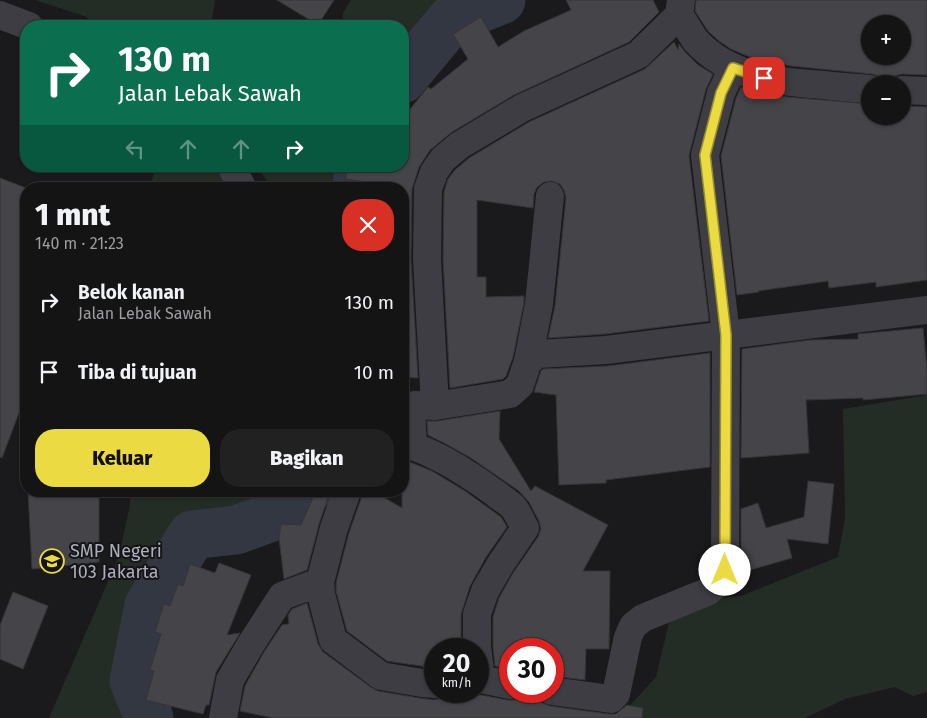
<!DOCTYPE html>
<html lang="id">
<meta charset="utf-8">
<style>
body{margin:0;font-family:"Fira Sans",sans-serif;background:#212122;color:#f1f3f6;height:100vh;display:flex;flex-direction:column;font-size:19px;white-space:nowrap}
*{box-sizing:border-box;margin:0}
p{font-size:16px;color:#9d9ea0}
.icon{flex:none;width:28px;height:28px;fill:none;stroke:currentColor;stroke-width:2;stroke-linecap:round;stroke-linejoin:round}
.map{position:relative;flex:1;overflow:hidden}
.drawer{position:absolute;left:20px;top:182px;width:389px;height:315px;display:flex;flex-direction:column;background:#141415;border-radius:20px;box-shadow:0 1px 4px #0004,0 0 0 1px #333334}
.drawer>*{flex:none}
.top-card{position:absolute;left:20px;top:20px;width:389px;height:152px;border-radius:20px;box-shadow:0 1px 4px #0004,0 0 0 1px #333334;background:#0b6e4f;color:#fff;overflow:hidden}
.tools{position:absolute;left:861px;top:15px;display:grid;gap:10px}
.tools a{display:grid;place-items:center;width:50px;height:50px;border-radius:50%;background:#141415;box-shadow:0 1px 4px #0004,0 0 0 1px #333334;font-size:25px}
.speed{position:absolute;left:424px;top:638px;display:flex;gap:10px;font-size:25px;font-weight:700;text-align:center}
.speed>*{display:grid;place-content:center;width:65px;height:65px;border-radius:50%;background:#141415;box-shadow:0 1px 4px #0004,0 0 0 1px #333334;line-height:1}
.speed small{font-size:12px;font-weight:400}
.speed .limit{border:8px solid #d22;background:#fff;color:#111}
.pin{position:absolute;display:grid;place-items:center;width:42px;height:42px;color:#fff;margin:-21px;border-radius:10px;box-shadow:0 2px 8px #0006}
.me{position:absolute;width:55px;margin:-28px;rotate:0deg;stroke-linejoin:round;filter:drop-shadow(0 0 4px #0008)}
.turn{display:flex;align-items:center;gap:18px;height:105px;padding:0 15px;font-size:22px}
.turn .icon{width:65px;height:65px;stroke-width:2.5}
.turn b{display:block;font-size:35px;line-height:42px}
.lanes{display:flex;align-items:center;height:48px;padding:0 15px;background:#0003;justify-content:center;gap:25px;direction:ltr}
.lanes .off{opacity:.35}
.round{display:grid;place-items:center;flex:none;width:52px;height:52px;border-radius:20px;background:#212122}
.head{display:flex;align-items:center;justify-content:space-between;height:85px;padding:0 15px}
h1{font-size:30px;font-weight:800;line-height:38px}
.primary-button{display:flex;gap:10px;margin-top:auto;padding:10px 15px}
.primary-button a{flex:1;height:58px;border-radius:20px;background:#ebda42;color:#111;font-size:20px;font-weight:800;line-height:58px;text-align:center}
.primary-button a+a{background:#212122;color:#f1f3f6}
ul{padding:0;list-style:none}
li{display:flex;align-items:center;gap:15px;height:70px;padding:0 15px}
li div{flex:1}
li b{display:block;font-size:19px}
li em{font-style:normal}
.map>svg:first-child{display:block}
</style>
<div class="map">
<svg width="927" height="718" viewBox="0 0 927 718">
<rect width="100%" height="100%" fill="#1a1a1c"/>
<path fill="#242c26" d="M35,0H215L211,26H102L84,16Z
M351,0H461L403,47L402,26H341L343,13Z
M157,166H214L230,189H148Z
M256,166H347L341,189H273Z
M927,395V692L913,696L895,687L845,699L805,718H623L624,712L656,677L671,614L688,600L741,596L838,557L845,518L843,409Z
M130,491H289L273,503L254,511L234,512L194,516L163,552L142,592L123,659L120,675L129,715L131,718H49L119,556L130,505Z"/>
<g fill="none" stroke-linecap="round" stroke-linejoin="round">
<path stroke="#323741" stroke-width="49" d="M402,79L452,19L501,0
M357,189L358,177L363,166
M149,718L134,681L149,605L192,535L236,530L294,509L307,491"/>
</g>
<path fill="#444449" stroke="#353438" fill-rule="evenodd" d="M277,0H334L318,25Z
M566,0H653L659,12L629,42L514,95L452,132L430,150L419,167L412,189L411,260L418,378L402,377V187L346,179L347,166H402V119L428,87L431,89L468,59L453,34L481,17L498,47L524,31L571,10Z
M696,0H927V75L902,74L894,76L888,84H884L879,76L872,74L791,66L759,60L745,55L731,49L719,41L708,31L695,11ZM870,24H902V56H870Z
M674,42L678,50L679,44L685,52L698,65L713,74L706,89L690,151L689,156L709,321L605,334L548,338L555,306L566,198L564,190L560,184L552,181L544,182L537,187L534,194L533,208L477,200V277H486V297L524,296V302L513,357L506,376L503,379L450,388L443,259L444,192L448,179L455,170L469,158L529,122L645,69Z
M741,87L768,94L787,97L870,104V116H902V106L927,107V280L876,287V282L829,288L828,281L758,291L759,292L737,295L721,156L736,98Z
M0,178L26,188V394L2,458L0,457Z
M923,328L927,370V394L863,400V398L806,400L809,453L741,458L742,349L810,340L858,339V334Z
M710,353V467L606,480V483L559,485L556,395L534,392L541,371L543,369L608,366Z
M500,411L499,439L531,491L535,486L608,525L583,571H610L609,649H586L585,680L552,676V649H510V669L495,666L493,646V617L499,598L513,573L538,537L541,529L539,521L529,502L519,491L471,458L446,444L428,435L427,421H437Z
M402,459L432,471L465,491L501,517L507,527L486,557L470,586L461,614V649H435V668L387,661L347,631L336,591V583L349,533L362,496V491H373L402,508Z
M808,481L834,484L828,544L787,539L792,558L743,572L741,566V509L758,503L766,528L804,517Z
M28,491H99V562L32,569Z
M316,491H330L319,524L307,570L284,579L279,538L281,524L301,525Z
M219,563L251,575L227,635L240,633L216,672L209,705H206L203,714L146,700L154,671L150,670L161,634L155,632L164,604L170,606L178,584L183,586L190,564L215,573Z
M13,592L48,606L23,669L0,659V625Z
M307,603L318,644L323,652L372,688L378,691L419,698L434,700L442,698L449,691H467L474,695H481L507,700H515L521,696L524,691H537L538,697L542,703L550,706L609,714H616L627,705L643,708L642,718H273L240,711L245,686L264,652L282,625L289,624L288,615L292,609Z"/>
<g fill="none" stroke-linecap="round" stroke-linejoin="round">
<path stroke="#3d3d43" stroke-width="28" d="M681,0L679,15C685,23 690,33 696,41C729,77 778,82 824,85C839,87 855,88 870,89
M0,15L29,26
M902,90L927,91
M231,166L243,189
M528,361L538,354L606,350L927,310
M435,406L427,259L428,189L434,172L443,159L460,145L522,108L638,55L679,15
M402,443C434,451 469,474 495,493C500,497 506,501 511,505C518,511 520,520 525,528L500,565L485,591L477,614V647L481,679
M413,445L411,407L415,405L435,406L510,394L520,385L528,361L539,304L550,196
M347,491L334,528L320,582L321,594L333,640L381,676L422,683L435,684
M478,680L481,679L510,685
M552,691L611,699L616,694L628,637L633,626L643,618L707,592L721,580L725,570L726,335L705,155L721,93L733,68
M223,718L230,680L251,644L282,596L320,582"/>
</g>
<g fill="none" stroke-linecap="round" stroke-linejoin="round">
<g stroke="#998e2b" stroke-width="12">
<path id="route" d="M725,570L726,335L705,155L721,93L733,68L764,78"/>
</g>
<use href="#route" stroke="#ebda42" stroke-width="9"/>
</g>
<defs>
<g id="school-ring" transform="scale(1.25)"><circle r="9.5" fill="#151517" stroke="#ebda42" stroke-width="1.5"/><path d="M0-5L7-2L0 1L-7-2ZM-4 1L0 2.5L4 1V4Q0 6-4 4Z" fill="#ebda42"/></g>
</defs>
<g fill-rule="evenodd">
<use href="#school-ring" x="52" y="561"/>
</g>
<g text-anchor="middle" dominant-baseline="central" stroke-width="4" stroke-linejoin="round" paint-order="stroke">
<g font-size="18" fill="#adaebb" stroke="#151517" text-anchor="start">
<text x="70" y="551">SMP Negeri<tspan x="70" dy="21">103 Jakarta</tspan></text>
</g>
</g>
</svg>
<div class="tools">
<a>+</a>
<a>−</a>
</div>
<div class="speed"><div>20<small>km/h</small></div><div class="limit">30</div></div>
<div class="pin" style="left:764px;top:78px;background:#d93025"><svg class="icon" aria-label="arrive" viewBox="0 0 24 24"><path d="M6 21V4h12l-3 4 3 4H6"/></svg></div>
<svg class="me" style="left:725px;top:570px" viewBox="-20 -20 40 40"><circle r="19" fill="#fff"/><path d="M0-13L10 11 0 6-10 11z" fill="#ebda42"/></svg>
<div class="top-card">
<div class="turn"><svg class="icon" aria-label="right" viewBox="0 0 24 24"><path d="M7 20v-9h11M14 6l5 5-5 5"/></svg><div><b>130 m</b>Jalan Lebak Sawah</div></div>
<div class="lanes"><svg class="icon off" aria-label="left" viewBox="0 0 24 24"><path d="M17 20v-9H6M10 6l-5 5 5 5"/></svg><svg class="icon off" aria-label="ahead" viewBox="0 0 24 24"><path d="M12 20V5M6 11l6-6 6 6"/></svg><svg class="icon off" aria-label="ahead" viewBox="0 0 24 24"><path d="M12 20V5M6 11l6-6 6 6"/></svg><svg class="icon" aria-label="right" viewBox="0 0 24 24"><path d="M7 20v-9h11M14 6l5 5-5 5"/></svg></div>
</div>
<section class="drawer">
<div class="head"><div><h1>1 mnt</h1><p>140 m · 21:23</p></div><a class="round" style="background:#d93025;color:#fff"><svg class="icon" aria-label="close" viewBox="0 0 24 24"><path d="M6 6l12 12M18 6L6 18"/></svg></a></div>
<ul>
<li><svg class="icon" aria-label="right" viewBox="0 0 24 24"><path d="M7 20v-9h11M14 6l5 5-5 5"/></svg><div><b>Belok kanan</b><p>Jalan Lebak Sawah</p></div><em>130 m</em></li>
<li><svg class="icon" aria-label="arrive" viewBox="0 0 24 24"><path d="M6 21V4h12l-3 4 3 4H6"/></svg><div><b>Tiba di tujuan</b></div><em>10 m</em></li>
</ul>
<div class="primary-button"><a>Keluar</a><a>Bagikan</a></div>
</section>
</div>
